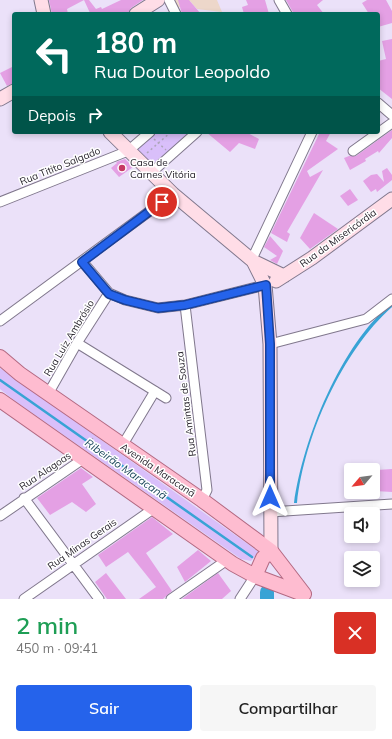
<!DOCTYPE html>
<html lang="pt">
<meta charset="utf-8">
<style>
body{margin:0;font-family:Mulish,sans-serif;background:#f6f6f6;color:#222;height:100vh;display:flex;flex-direction:column;font-size:15px;white-space:nowrap}
*{box-sizing:border-box;margin:0}
p{font-size:13px;color:#767676}
.icon{flex:none;width:22px;height:22px;fill:none;stroke:currentColor;stroke-width:2;stroke-linecap:round;stroke-linejoin:round}
.map{position:relative;height:599px;overflow:hidden}
.sheet{display:flex;flex-direction:column;background:#fff;flex:1}
.sheet>*{flex:none}
.banner{position:absolute;left:12px;top:12px;width:368px;height:122px;border-radius:4px;box-shadow:0 2px 6px #0003;background:#00695c;color:#fff;overflow:hidden}
.needle{width:26px;rotate:241deg}
.buttons{position:absolute;left:344px;top:463px;display:grid;gap:8px}
.buttons a{display:grid;place-items:center;width:36px;height:36px;border-radius:4px;background:#fff;box-shadow:0 2px 6px #0003;font-size:20px}
.pin{position:absolute;display:grid;place-items:center;width:34px;height:34px;color:#fff;margin:-17px;border:2px solid #fff;border-radius:50%;box-shadow:0 1px 4px #0007}
.me{position:absolute;width:44px;margin:-22px;rotate:0deg;stroke-linejoin:round;filter:drop-shadow(0 0 3px #0008)}
.turn{display:flex;align-items:center;gap:14px;height:84px;padding:0 16px;font-size:18px}
.turn .icon{width:52px;height:52px;stroke-width:2.5}
.turn b{display:block;font-size:28px;line-height:34px}
.then{display:flex;align-items:center;height:38px;padding:0 16px;background:#0003;gap:8px;font-size:15px}
.round{display:grid;place-items:center;flex:none;width:42px;height:42px;border-radius:4px;background:#f6f6f6}
.headline{display:flex;align-items:center;justify-content:space-between;height:68px;padding:0 16px}
h1{font-size:24px;font-weight:600;line-height:30px;color:#1e9e55}
.button{display:flex;gap:8px;margin-top:auto;padding:8px 16px}
.button a{flex:1;height:46px;border-radius:4px;background:#2563eb;color:#fff;font-size:16px;font-weight:600;line-height:46px;text-align:center}
.button a+a{background:#f6f6f6;color:#222}
.map>svg:first-child{display:block}
</style>
<div class="map">
<svg width="392" height="599" viewBox="0 0 392 599">
<rect width="100%" height="100%" fill="#ebe1f9"/>
<path fill="#edd7ca" d="M174,0H217L222,12L197,9L190,1L178,8Z"/>
<path fill="#d9bffa" d="M153,132H193L151,169L132,151Z
M0,368L259,552L251,561L241,559L15,401L0,389Z"/>
<path fill="#38a3d5" d="M392,303V307C342,351 304,437 297,503H294C303,439 341,344 392,303Z"/>
<g fill="none" stroke-linecap="round" stroke-linejoin="round">
<path stroke="#38a3d5" stroke-width="2.5" d="M0,380L252,557"/>
<path stroke="#38a3d5" stroke-width="14" d="M267,599V592"/>
</g>
<path fill="#e4a0e4" d="M49,0H89L96,9L101,7L102,9L121,0H143L131,8L128,14H88L90,13L84,0L67,9L68,14H52Z
M178,0H189L201,14H182Z
M246,0H265L269,14H244L242,7L248,5Z
M286,0H323L317,5L324,14H294Z
M367,0H386L392,11V23L378,27V14H369L362,3Z
M392,39V99L378,88V61L386,59L382,41Z
M14,66V83L7,86L0,73Z
M392,130V138L379,153L378,151L365,159L366,161L350,170L344,158L349,156H356Z
M206,132H246L259,139L255,149L239,143L230,152Z
M320,132H331L326,141L338,149L307,171L310,177L323,170L287,232L290,234L287,242L271,233Z
M125,159L133,167L119,177L111,168L117,163L116,162Z
M387,168L392,175V180L377,192L376,189L371,192L363,181L371,175L377,174L384,182L382,171Z
M350,189L358,200L348,206L340,196Z
M314,213L338,229L310,249L300,238Z
M270,236L283,251L277,264L270,260L277,256L264,247Z
M81,468L93,477L82,484L96,504L86,512L72,502L50,515L37,498Z
M392,469V492L375,491L374,477L378,478L377,470Z
M152,517L173,534L146,553L172,591L163,599H139L156,587L128,552L106,567L98,555Z
M198,550L211,561L185,582L177,567Z
M106,573L126,599H107L95,582Z
M218,573L231,591L222,599H182Z"/>
<g fill="none" stroke-linecap="round" stroke-linejoin="round">
<g stroke="#81788d" stroke-width="11">
<path id="street" d="M169,0L176,14
M279,0L287,14
M378,103L392,115
M353,151L392,123
M151,173L197,132
M0,202L128,151L150,132
M252,259L312,132
M82,261L109,293L125,300L158,308L185,305L265,285
M185,305L207,490L202,500
M0,321L173,194
M77,343L166,398
M270,344L366,319L392,299
M48,394L77,343L109,293
M122,446L155,391
M24,498L99,599
M270,512L392,504
M0,516L83,459
M24,599L153,509
M171,599L227,560
M240,599L255,576"/>
</g>
<g stroke="#81788d" stroke-width="15">
<path id="secondary" d="M41,0L44,14
M136,14L158,0
M0,99L14,91
M110,132L173,194L253,261L284,276
M253,261L265,285L270,344L271,551
M276,281L312,258L392,199"/>
</g>
<g stroke="#b36982" stroke-width="16">
<path id="primary" d="M0,357L20,374L202,500L271,551L304,594
M0,400L233,564L255,576L303,594
M255,576L263,558L271,551"/>
</g>
<path stroke="#aea6ba" stroke-width="1.5" stroke-dasharray="2 3" stroke-linecap="butt" d="M154,139L166,150
M147,153L171,132
M86,448L93,438"/>
<use href="#street" stroke="#fff" stroke-width="9"/>
<use href="#secondary" stroke="#ffdde7" stroke-width="13"/>
<use href="#primary" stroke="#febcd0" stroke-width="14"/>
</g>
<g fill="none" stroke-linecap="round" stroke-linejoin="round">
<g stroke="#184099" stroke-width="10">
<path id="route" d="M162,202L82,262L109,294L125,300L158,308L185,305L266,285L270,344V497"/>
</g>
<use href="#route" stroke="#2563eb" stroke-width="7"/>
</g>
<circle fill="#c63864" stroke="#fff" stroke-width="1.5" cx="122" cy="168" r="4"/>
<g text-anchor="middle" dominant-baseline="central" stroke-width="3" stroke-linejoin="round" paint-order="stroke">
<g font-size="10" fill="#27232c" stroke="#fff" text-anchor="start">
<text x="130" y="162">Casa de<tspan x="130" dy="12">Carnes Vitória</tspan></text>
</g>
<g font-size="10" fill="#27232c" stroke="#fff">
<text transform="translate(60 166) rotate(-22)">Rua Titito Salgado</text>
<text transform="translate(338 238) rotate(-36)">Rua da Misericórdia</text>
<text transform="translate(69 338) rotate(-59)">Rua Luiz Ambrósio</text>
<text transform="translate(186 404) rotate(-97)">Rua Amintas de Souza</text>
<text transform="translate(158 470) rotate(34)">Avenida Maracanã</text>
<text transform="translate(45 471) rotate(-34)">Rua Alagoas</text>
<text transform="translate(82 544) rotate(-35)">Rua Minas Gerais</text>
</g>
<g font-size="11" font-style="italic" fill="#204b60" stroke="#fff">
<text transform="translate(126 469) rotate(35)">Ribeirão Maracanã</text>
</g>
</g>
</svg>
<div class="buttons">
<a><svg class="needle" viewBox="-14 -14 28 28"><path d="M0-13l5 13h-10z" fill="#e53935"/><path d="M0 13l5-13h-10z" fill="#767676"/></svg></a>
<a><svg class="icon" aria-label="sound" viewBox="0 0 24 24"><path d="M4 9h4l5-4v14l-5-4H4zM17 9q2 3 0 6"/></svg></a>
<a><svg class="icon" aria-label="layers" viewBox="0 0 24 24"><path d="M12 4l9 5-9 5-9-5zM3 14l9 5 9-5"/></svg></a>
</div>
<div class="pin" style="left:162px;top:202px;background:#d93025"><svg class="icon" aria-label="arrive" viewBox="0 0 24 24"><path d="M6 21V4h12l-3 4 3 4H6"/></svg></div>
<svg class="me" style="left:270px;top:497px" viewBox="-20 -20 40 40"><path d="M0-17L14 15 0 8-14 15z" fill="#2563eb" stroke="#fff" stroke-width="4"/></svg>
<div class="banner">
<div class="turn"><svg class="icon" aria-label="left" viewBox="0 0 24 24"><path d="M17 20v-9H6M10 6l-5 5 5 5"/></svg><div><b>180 m</b>Rua Doutor Leopoldo</div></div>
<div class="then">Depois<svg class="icon" aria-label="right" viewBox="0 0 24 24"><path d="M7 20v-9h11M14 6l5 5-5 5"/></svg></div>
</div>
</div>
<section class="sheet">
<div class="headline"><div><h1>2 min</h1><p>450 m · 09:41</p></div><a class="round" style="background:#d93025;color:#fff"><svg class="icon" aria-label="close" viewBox="0 0 24 24"><path d="M6 6l12 12M18 6L6 18"/></svg></a></div>
<div class="button"><a>Sair</a><a>Compartilhar</a></div>
</section>
